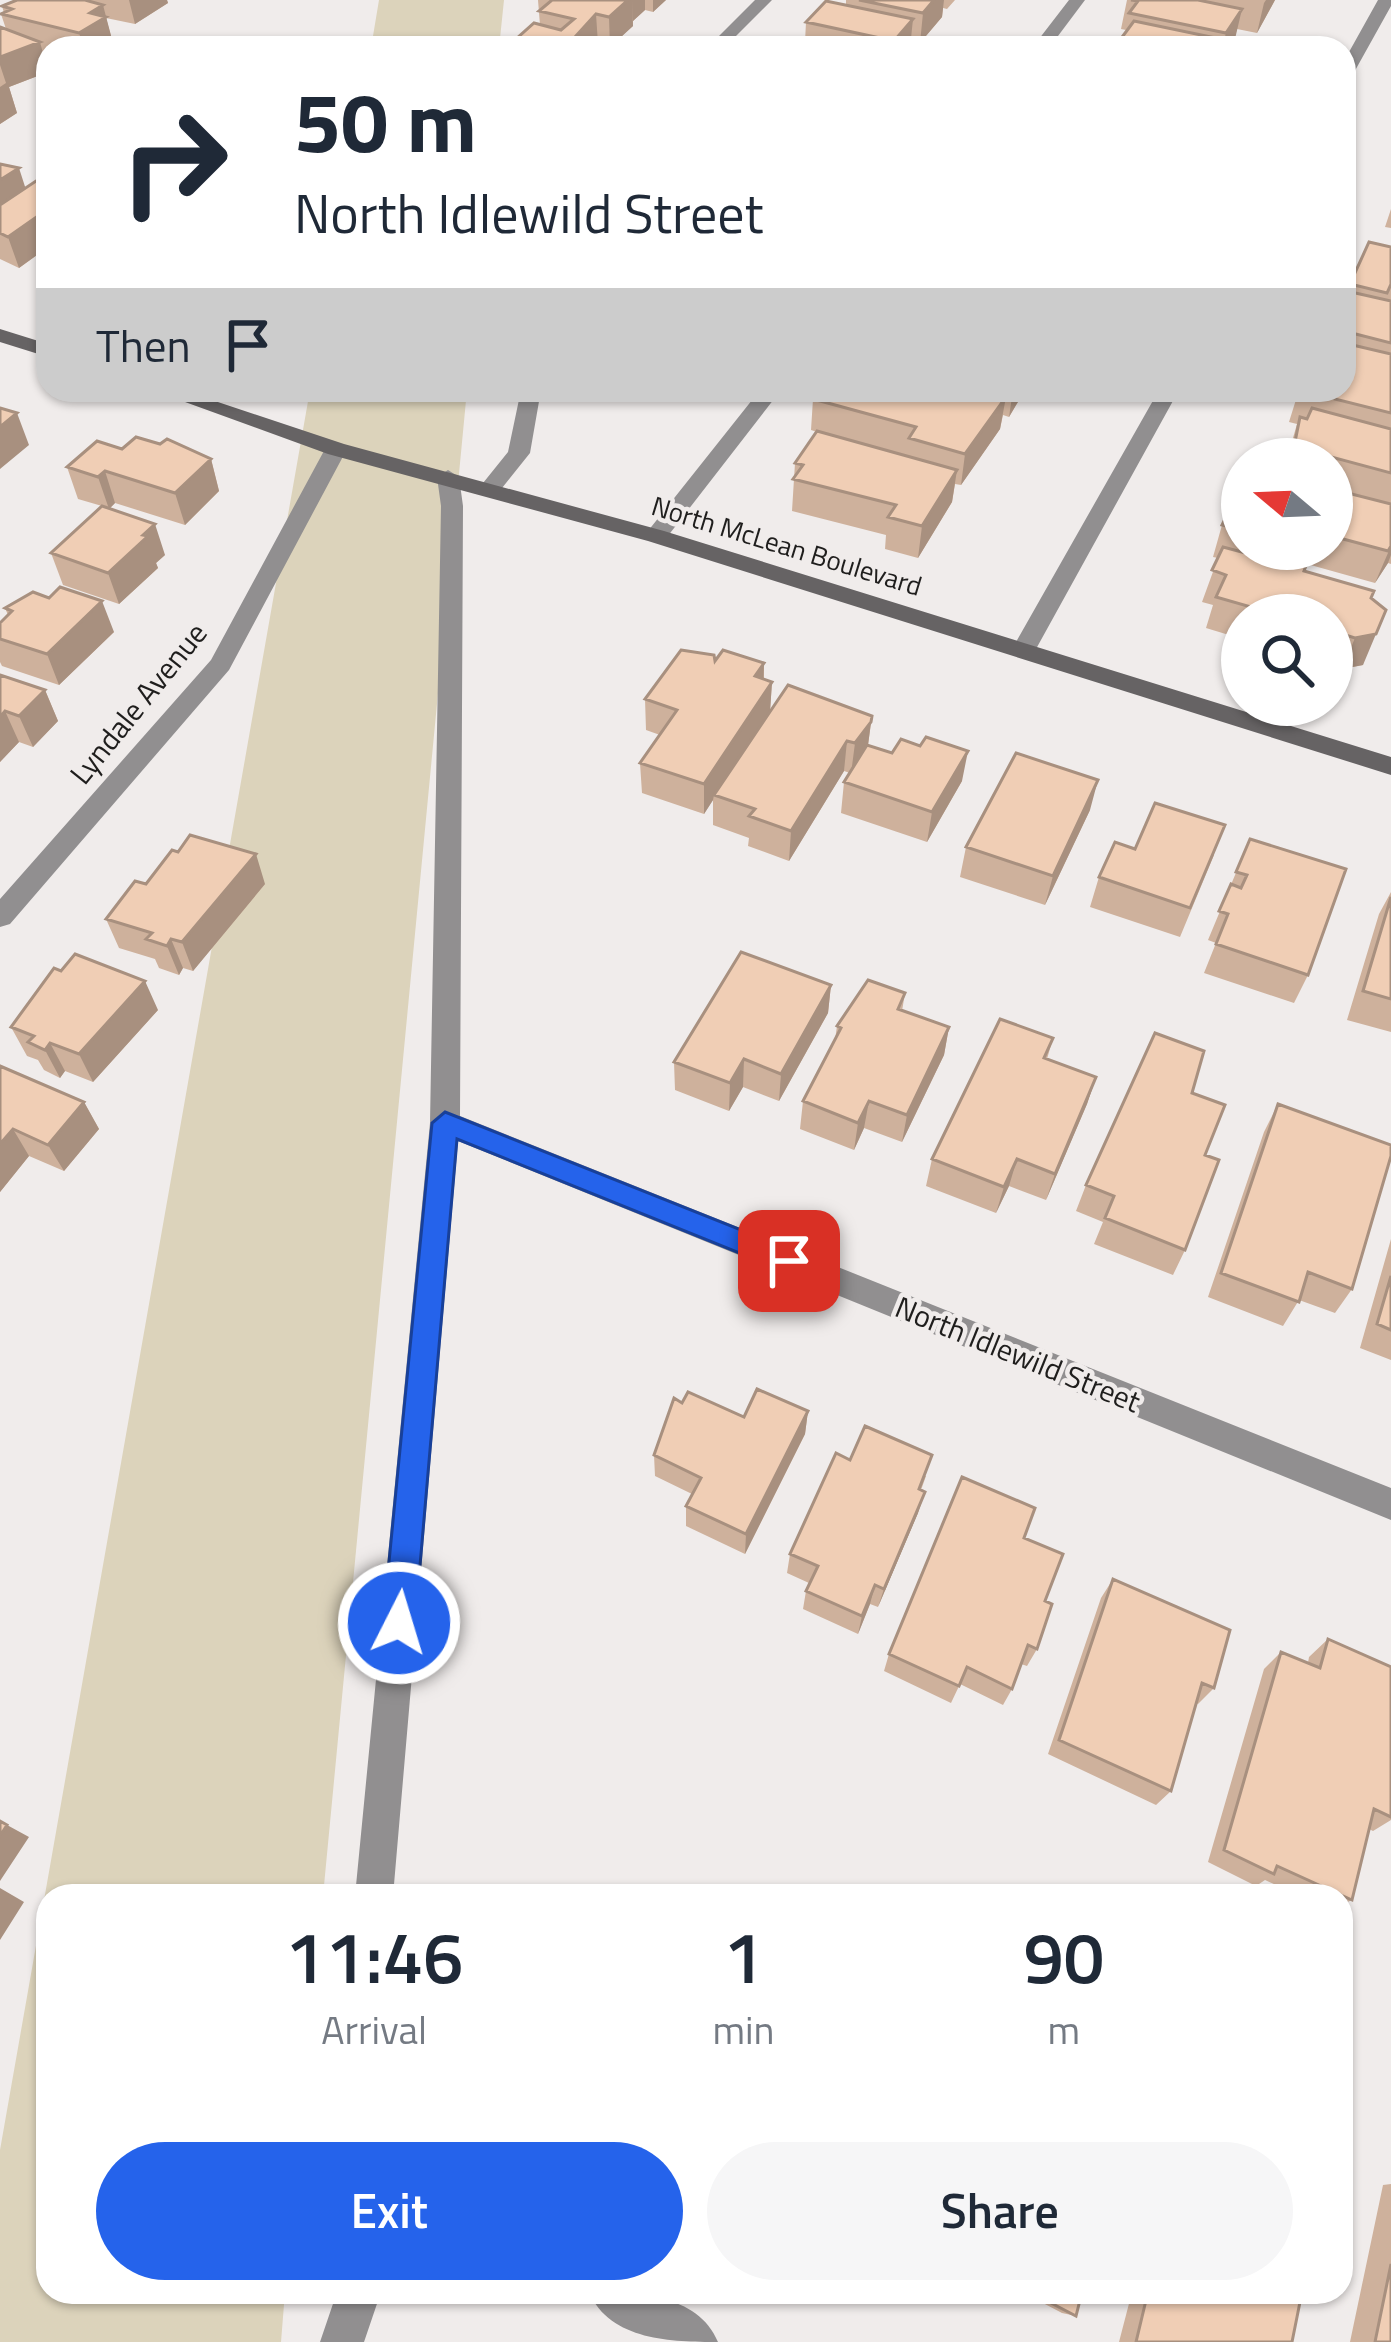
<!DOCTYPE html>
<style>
body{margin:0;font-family:"Titillium Web",sans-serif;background:#f6f6f7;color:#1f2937;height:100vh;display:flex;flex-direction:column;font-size:45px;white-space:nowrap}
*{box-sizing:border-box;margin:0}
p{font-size:39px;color:#747a83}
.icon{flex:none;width:66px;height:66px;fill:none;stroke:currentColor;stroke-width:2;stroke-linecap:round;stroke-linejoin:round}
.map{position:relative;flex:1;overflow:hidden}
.sheet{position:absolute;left:36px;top:1884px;width:1317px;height:420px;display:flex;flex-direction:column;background:#fff;border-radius:36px;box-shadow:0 3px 9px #0004}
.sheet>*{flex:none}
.hud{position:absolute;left:36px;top:36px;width:1320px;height:366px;border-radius:36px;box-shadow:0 3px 9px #0004;background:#fff;color:#1f2937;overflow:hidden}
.needle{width:78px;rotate:289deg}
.buttons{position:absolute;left:1221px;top:438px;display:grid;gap:24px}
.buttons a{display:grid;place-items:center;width:132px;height:132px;border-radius:50%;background:#fff;box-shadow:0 3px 9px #0004;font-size:60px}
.pin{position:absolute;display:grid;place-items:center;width:102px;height:102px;color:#fff;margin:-51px;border-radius:24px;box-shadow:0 6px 18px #0006}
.me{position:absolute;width:132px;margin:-66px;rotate:5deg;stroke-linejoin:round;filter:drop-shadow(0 0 9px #0008)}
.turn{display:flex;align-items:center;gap:42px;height:252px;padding:0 60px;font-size:54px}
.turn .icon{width:156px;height:156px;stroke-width:2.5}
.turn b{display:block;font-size:84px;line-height:102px}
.then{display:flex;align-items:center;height:114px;padding:0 60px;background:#0003;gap:24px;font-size:45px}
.eta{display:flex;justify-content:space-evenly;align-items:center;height:204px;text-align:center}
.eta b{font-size:72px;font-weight:600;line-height:84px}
.cta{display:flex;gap:24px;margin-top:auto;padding:24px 60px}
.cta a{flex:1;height:138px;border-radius:72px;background:#2563eb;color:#fff;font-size:48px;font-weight:600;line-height:138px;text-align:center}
.cta a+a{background:#f6f6f7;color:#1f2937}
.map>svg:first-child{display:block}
</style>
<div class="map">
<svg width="1391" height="2342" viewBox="0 0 1391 2342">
<rect width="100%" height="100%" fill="#f0eceb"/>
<path fill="#dcd3bb" d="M379,0H504L499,48H371Z
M310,390H467L323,1896H48V2292H285L281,2342H0V2150Z"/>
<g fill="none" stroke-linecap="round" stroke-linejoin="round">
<path fill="#918f90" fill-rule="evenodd" d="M1069,0H1085L1049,48H1032Z
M760,390H781L664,541H648V531Z"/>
<path fill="#918f90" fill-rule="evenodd" d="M755,0H772L724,48H707Z
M1378,0H1391V6L1352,76L1344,81V61Z
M521,390H541L530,453L498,493H482L479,488L508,452Z
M1159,390H1179L1036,649L1032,655H1016L1012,649Z
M336,443L347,449L229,670L10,924L0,927V899L211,660L325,449Z
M448,470L459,477L463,506L460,1116L1391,1488V1520L458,1141L393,1896H355L430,1123L441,506L437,477Z
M337,2292H381L364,2342H320Z
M589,2292C634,2292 698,2293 718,2342C673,2342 610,2341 589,2292Z"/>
<path fill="#666364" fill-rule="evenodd" d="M0,329L48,344V357L0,342Z
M152,390H182L344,444L664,531L1391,757V775L648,541L328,454Z"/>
</g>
<path fill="#ceb19c" d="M17,0H167L168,3L135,24L106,18L114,47L112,48H48V53L43,52L48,72L9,87L17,113L0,124V27L6,29L1,14L4,13L2,6Z
M538,0H666L653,12L645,10L633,21V26L610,47L598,44L594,48H516L515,40L540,25Z
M846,0H955L947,9L943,8L942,17L920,43L911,41L910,48H799L805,42L806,22L846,5Z
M1127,0H1275L1257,33L1237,29L1233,42H1235L1234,48H1117L1125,34L1126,30L1121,29Z
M0,164L25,188L48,184V262L44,250L19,268L0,259Z
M1391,209V228L1385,227Z
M1391,247V564L1388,563L1375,583L1307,564L1305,571L1371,598L1363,665L1342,669L1332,666V615H1242V639L1206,628L1213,605L1202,602L1218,558L1213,557L1222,525L1242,485V549H1332V459H1287L1297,424L1289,422L1299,390H1344V301L1350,284Z
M819,390H1025L1009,417L1003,415L1000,429L961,485L955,484L952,502L918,558L885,549L886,535L792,511L795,463L817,432L811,430L813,399Z
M122,449L211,459L219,491L185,525L115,503L109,509L165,555L156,563L158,568L119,604L63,585L51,553L102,506L78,499L67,467Z
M5,608L114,632L59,685L2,666L0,662V623L8,615Z
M715,661L764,663V679L772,682L770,711L872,716L868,745L962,781L927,842L841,813L844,782L850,773L844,771L789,861L748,846L749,838L713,825V800L704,814L642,793L640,763L660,735L646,730L645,699Z
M0,675L45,690L58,721L33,747L19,742L0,762Z
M1090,810L1045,905L960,877L966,847Z
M1250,839L1308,975L1294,1003L1204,973L1216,943L1208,940Z
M1135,849L1214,855L1180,937L1090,907L1099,877Z
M146,884H265L193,971L183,968L179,975L159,968L155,959L119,948L106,919Z
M1391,892V1032L1347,1020L1379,914Z
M831,985L828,1013L779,1101L743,1087L729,1111L675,1090L674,1062Z
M905,993L902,1011L949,1027L944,1055L902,1142L864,1128L854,1150L800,1129L803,1101L835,1040L837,1026Z
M158,1010L93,1082L65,1071L60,1078L44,1070L38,1060L27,1056L11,1027Z
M1053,1038L1047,1059L1096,1077L1087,1104L1046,1200L1009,1186L996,1213L926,1186L932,1159Z
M0,1066L84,1102L99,1129L64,1171L29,1156L0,1192Z
M1192,1093L1205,1155L1185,1250L1173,1275L1094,1244L1103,1222L1076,1211L1086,1185Z
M1278,1104L1352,1289L1335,1313L1299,1300L1283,1326L1208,1297L1264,1132Z
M1391,1239V1360L1360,1348Z
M682,1403L744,1417L808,1411L805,1434L745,1554L686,1526V1506L692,1494L655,1476L654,1455Z
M850,1460L926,1476L921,1490L918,1513L878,1607L870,1604L858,1634L803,1609L806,1591L809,1583L787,1573L790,1554Z
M1024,1538L1045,1601L1037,1649L1027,1666L1021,1664L1012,1689L1003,1705L960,1684L951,1703L884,1671L889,1654Z
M1113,1579L1214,1688L1198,1704L1196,1703L1171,1791L1156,1805L1048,1754L1101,1598Z
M1328,1639L1391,1667V1820L1373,1831L1369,1829L1352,1900L1341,1905V1896H1300L1265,1880L1256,1886L1208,1862L1264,1669L1281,1652L1308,1663L1309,1657Z
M1391,2184V2342H1350L1383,2185Z
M1022,2292H1082L1076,2316L1062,2313Z
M1132,2292H1302L1292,2342H1119Z"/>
<path fill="#a8907f" d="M129,0H167L168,3L135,24Z
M628,0H632L633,26L610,47L609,17Z
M632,0H645V10L633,21Z
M653,0H666L653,12Z
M934,0H944L942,17L920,43L923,13Z
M1266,0H1275L1257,33L1264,3Z
M103,5L114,47L84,48L79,33L90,13Z
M1242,9L1235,39L1229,48H1222L1226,33Z
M596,14L598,44L594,48H565Z
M913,19L910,48H893L894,41Z
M40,42L48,72L9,87L17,113L0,124V87L6,83L0,65V57Z
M19,168L29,199L0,218V180Z
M48,209V247L19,268L8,237Z
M1013,390H1025L1009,417Z
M1006,397L1000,429L961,485L965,454Z
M17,413L29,445L0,469V427Z
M211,459L219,491L185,525L175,493Z
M957,470L952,502L918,558L922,526Z
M105,471L115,503L109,509L98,477Z
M155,524L165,555L156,563L158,568L119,604L108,573Z
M1391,546V555L1388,563L1375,583Z
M102,601L114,632L59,685L47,654Z
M1376,634L1363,665L1342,669L1355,638Z
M764,663L763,694L755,676Z
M772,682L770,712L714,795L713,800L704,814V784Z
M45,690L58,721L33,747L19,716Z
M5,711L19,742L0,762V717Z
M871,722L867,753L851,774L855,743Z
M847,741L844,771L789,861L791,831Z
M968,751L962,781L927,842L932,812Z
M1098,780L1090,810L1045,905L1053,876Z
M256,854L265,884L193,971L182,942Z
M171,939L183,968L179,975L167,946Z
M145,981L158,1010L93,1082L79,1054Z
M831,985L828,1013L779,1101L781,1074Z
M949,1027L944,1055L902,1142L907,1115Z
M50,1043L65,1071L60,1078L45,1050Z
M744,1059L743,1087L729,1111L730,1083Z
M1096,1077L1087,1104L1046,1200L1055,1174Z
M869,1101L864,1128L854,1150L858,1123Z
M84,1102L99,1129L64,1171L48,1145Z
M13,1129L29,1156L0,1192V1144Z
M1017,1159L1009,1186L996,1213L1004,1187Z
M808,1411L805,1434L745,1554L746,1534Z
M925,1492L918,1513L878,1607L884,1589Z
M875,1585L870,1604L858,1634L862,1616Z
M7,1825L29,1837L0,1881V1836Z
M0,1888L24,1902L0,1940Z"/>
<path fill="#f0ceb5" stroke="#a8907f" stroke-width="3" d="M17,0H85L103,5L90,13L106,17L79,33L1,14L12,9L2,6Z
M552,0H628L609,17L596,14L565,48H552L515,40L534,23L561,30L574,19L539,11Z
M859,0H934L923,13Z
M1131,0H1198L1242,9L1226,33L1129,13L1138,1Z
M826,1L913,19L894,41L806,22Z
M1134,21L1235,42L1231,48H1131L1117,44Z
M0,27L40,42L0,57Z
M816,39L849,48H799L803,43Z
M0,164L19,168L0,180Z
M36,181L48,184V209L8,237L0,233V205Z
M1369,242L1391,247V284L1387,293L1350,284Z
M1351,292L1391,301V343L1344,331V306Z
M1344,343L1391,354V413L1299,390H1344Z
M819,390H978L1006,397L965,454L909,438L916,427L813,399Z
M0,408L17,413L0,427Z
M1312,408L1391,429V473L1294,447L1300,417L1307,419Z
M817,431L957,470L922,526L888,517L896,505L793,479L803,465L795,463Z
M136,437L160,444L167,439L211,459L175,493L105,471L98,477L67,467L97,441L122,449Z
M1242,485V530L1222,525Z
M1332,489L1391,504V546L1388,551L1332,536Z
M102,506L155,524L143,535L148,536L108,573L51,553Z
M1223,547L1253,555L1256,549H1274L1309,558L1304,571L1374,591L1371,598L1386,610L1376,634L1355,638L1332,631V615H1279L1216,597L1226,575L1212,570Z
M60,587L102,601L47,654L0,639V623L12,611L5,608L33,592L49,598Z
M681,650L714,655L715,661L723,650L764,663L755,676L772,682L704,784L640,763L677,710L645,699Z
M0,675L45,690L19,716L5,711L0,717Z
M788,685L872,716L871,722L855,743L847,741L791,831L749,816L755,809L714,795Z
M926,737L968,751L932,812L844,782L867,745L892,753L901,739L920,746Z
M1016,753L1098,780L1053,876L966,847Z
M1155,803L1225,825L1190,908L1099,877L1115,842L1135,849Z
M190,835L256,854L182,942L171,939L167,946L146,939L152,933L106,919L135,881L146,884L172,850L178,852Z
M1250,839L1346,869L1308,975L1216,944L1228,914L1219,911L1231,884L1241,888L1247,875L1236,872Z
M1391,897V999L1363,991Z
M741,952L831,985L781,1074L744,1059L730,1083L674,1062Z
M75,954L145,981L79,1054L50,1043L45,1050L28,1042L34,1036L11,1027L54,968L61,971Z
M868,980L905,993L898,1009L949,1027L907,1115L869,1101L858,1123L803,1101L841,1028L837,1026Z
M1000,1019L1053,1038L1044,1058L1096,1077L1055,1174L1017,1159L1004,1187L932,1159Z
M1155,1033L1204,1051L1192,1093L1225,1105L1205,1155L1219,1160L1185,1250L1105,1218L1114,1196L1086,1185Z
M0,1066L84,1102L48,1145L13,1129L0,1144Z
M1278,1104L1391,1145V1156L1352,1289L1308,1272L1299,1302L1221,1273Z
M1391,1276V1330L1377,1324Z
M757,1389L808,1411L746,1534L686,1506L701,1478L654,1455L674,1398L682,1403L688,1392L744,1417Z
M865,1426L932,1455L919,1489L925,1492L884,1589L875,1585L862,1616L806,1591L818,1566L790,1554L836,1453L850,1460Z
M962,1477L1035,1508L1024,1538L1063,1554L1045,1601L1052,1604L1037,1649L1028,1645L1012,1689L967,1667L959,1686L889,1654Z
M1113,1579L1230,1630L1214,1688L1202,1683L1171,1791L1059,1740Z
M1328,1639L1391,1667V1817L1374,1809L1352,1900L1277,1866L1274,1874L1224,1850L1281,1652L1320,1668Z
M0,1821L7,1825L0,1836Z
M1391,2264V2342H1375Z
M1030,2292H1082L1076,2316Z
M1148,2292H1302L1292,2342H1136Z"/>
<path fill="#2563eb" stroke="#184099" stroke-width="3" d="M445,1112L799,1253L803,1261L789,1273L457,1139L415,1623L410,1634L399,1639L388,1634L383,1623L432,1123Z"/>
<g text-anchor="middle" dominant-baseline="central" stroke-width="9" stroke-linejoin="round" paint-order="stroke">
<g font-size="27" fill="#1f1e1d" stroke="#f0eceb">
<text transform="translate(787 545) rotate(17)">North McLean Boulevard</text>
</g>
<g font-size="30" fill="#1f1e1d" stroke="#f0eceb">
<text transform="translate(138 703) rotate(-51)">Lyndale Avenue</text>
<text transform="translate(1018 1354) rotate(22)">North Idlewild Street</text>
</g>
</g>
</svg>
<div class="buttons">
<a><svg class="needle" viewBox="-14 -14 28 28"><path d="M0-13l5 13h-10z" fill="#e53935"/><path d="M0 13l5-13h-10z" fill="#747a83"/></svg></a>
<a><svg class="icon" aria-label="search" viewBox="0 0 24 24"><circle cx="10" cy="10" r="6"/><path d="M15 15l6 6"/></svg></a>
</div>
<div class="pin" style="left:789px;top:1261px;background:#d93025"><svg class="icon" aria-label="arrive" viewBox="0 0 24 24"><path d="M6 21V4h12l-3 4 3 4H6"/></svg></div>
<svg class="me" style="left:399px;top:1623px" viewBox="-20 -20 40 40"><circle r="17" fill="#2563eb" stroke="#fff" stroke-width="3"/><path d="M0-11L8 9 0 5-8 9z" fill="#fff"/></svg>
<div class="hud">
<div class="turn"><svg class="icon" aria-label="right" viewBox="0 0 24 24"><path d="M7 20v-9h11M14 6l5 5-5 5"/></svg><div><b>50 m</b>North Idlewild Street</div></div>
<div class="then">Then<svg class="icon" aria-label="arrive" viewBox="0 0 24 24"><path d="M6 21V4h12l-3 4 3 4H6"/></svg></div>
</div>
<section class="sheet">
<div class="eta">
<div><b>11:46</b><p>Arrival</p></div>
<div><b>1</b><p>min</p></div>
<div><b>90</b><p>m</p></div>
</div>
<div class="cta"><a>Exit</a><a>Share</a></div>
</section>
</div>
